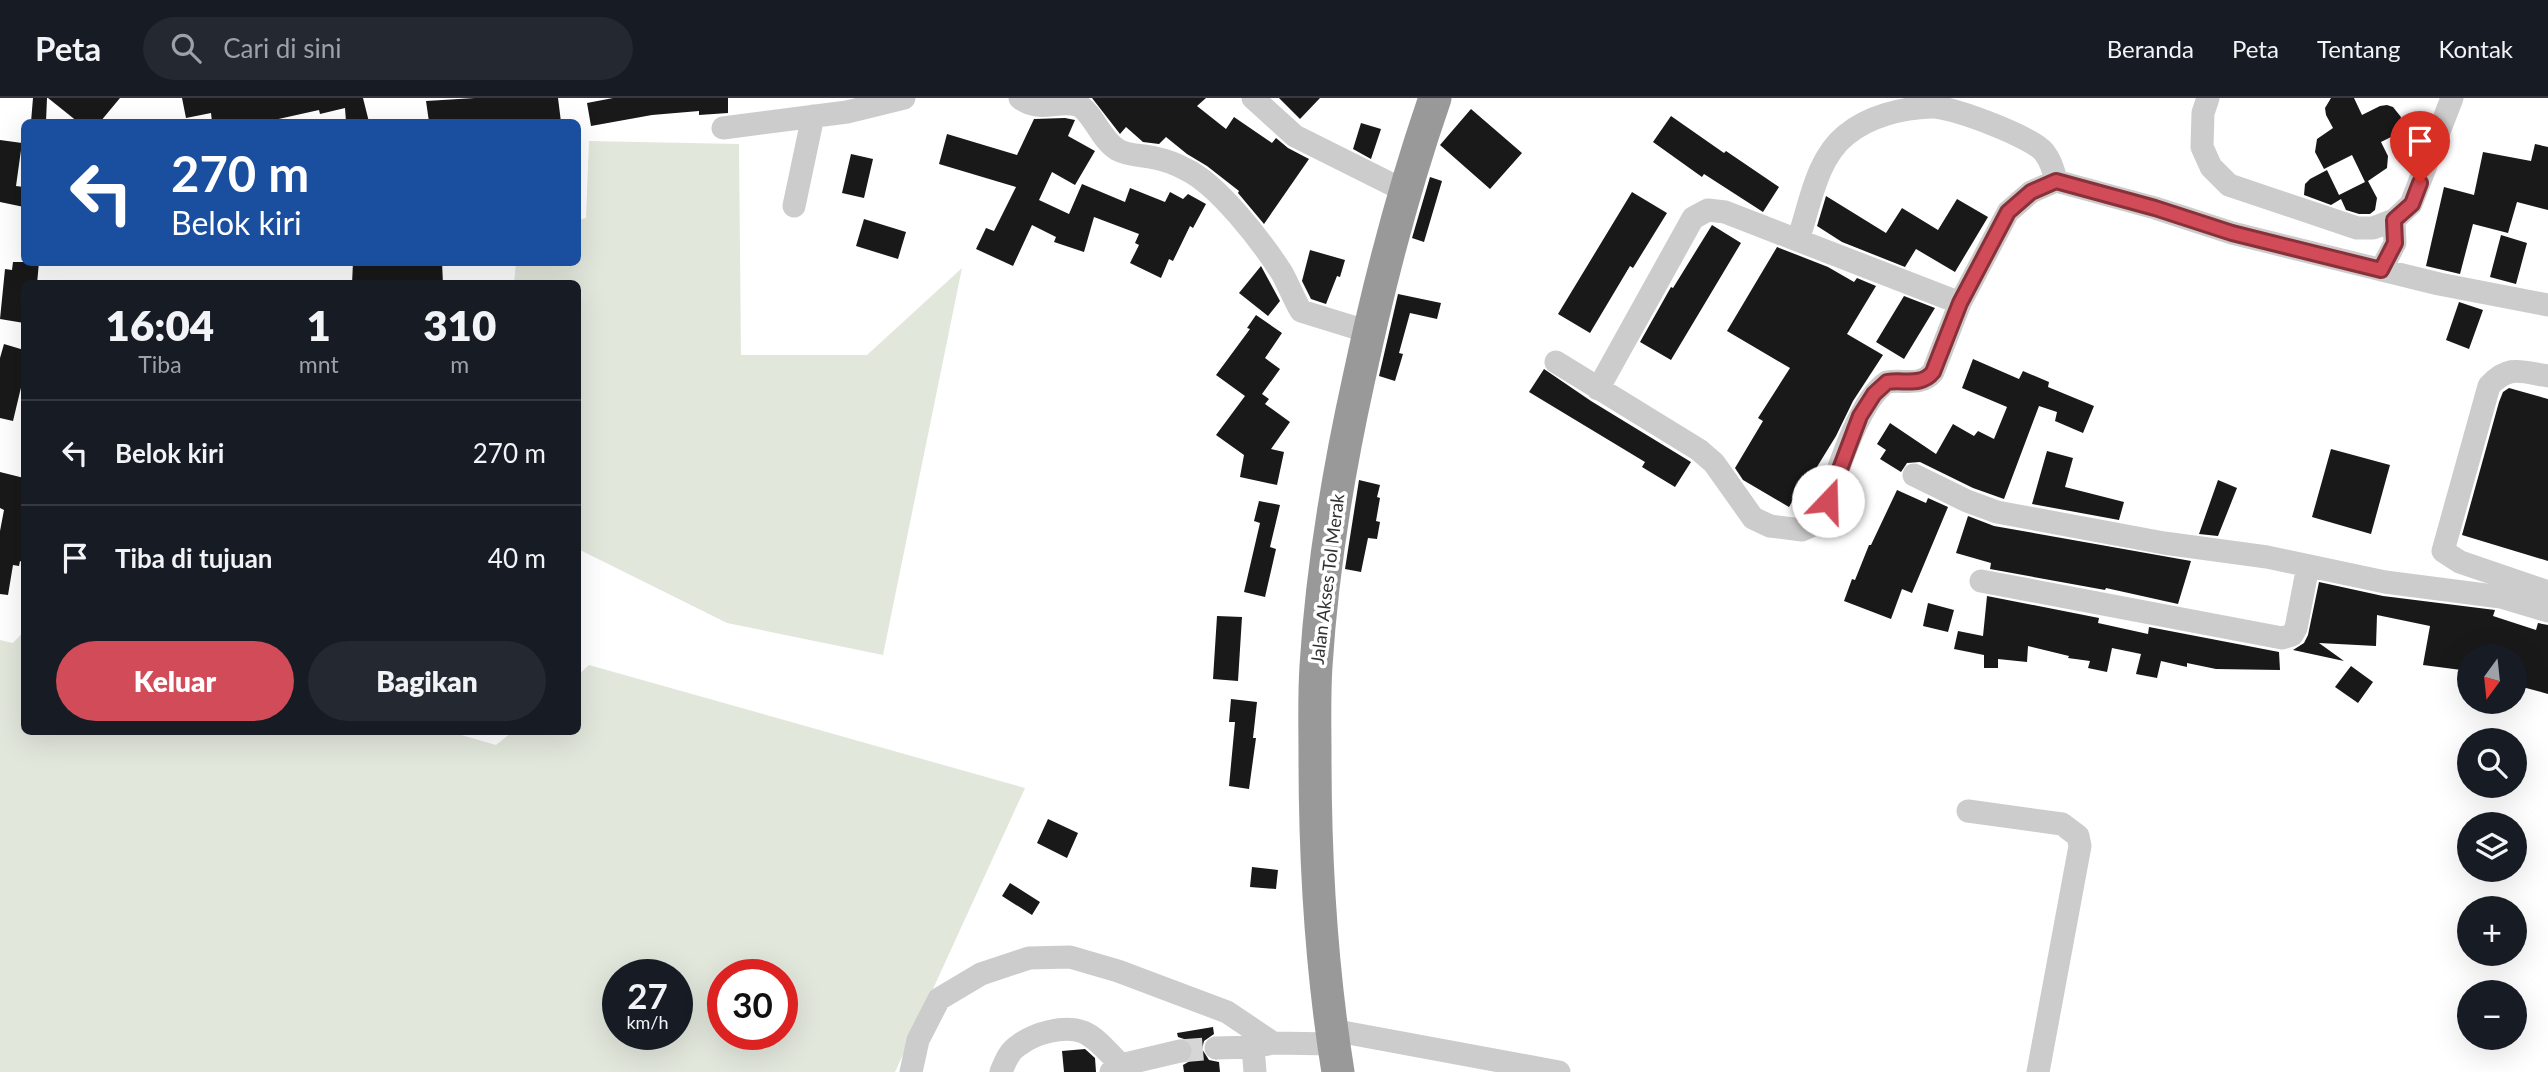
<!DOCTYPE html>
<html lang="id">
<meta charset="utf-8">
<style>
body{margin:0;font-family:Lato,sans-serif;background:#242831;color:#f1f3f6;height:100vh;display:flex;flex-direction:column;font-size:26px;white-space:nowrap}
*{box-sizing:border-box;margin:0}
p{font-size:23px;color:#9ea1a6}
.icon{flex:none;width:38px;height:38px;fill:none;stroke:currentColor;stroke-width:2;stroke-linecap:round;stroke-linejoin:round}
.map{position:relative;flex:1;overflow:hidden}
.panel{position:absolute;left:21px;top:182px;width:560px;height:455px;display:flex;flex-direction:column;background:#171b24;border-radius:10px;box-shadow:0 7px 28px #0002}
.panel>*{flex:none}
.hud{position:absolute;left:21px;top:21px;width:560px;height:147px;border-radius:10px;box-shadow:0 7px 28px #0002;background:#1a4fa0;color:#fff;overflow:hidden}
.needle{width:46px;rotate:195deg}
.buttons{position:absolute;left:2457px;top:546px;display:grid;gap:14px}
.buttons a{display:grid;place-items:center;width:70px;height:70px;border-radius:50%;background:#171b24;box-shadow:0 7px 28px #0002;font-size:35px}
.speed{position:absolute;left:602px;top:861px;display:flex;gap:14px;font-size:35px;font-weight:700;text-align:center}
.speed>*{display:grid;place-content:center;width:91px;height:91px;border-radius:50%;background:#171b24;box-shadow:0 7px 28px #0002;line-height:1}
.speed small{font-size:18px;font-weight:400}
.speed .limit{border:10px solid #d22;background:#fff;color:#111}
.pin{position:absolute;display:grid;place-items:center;width:60px;height:60px;color:#fff;margin:-72px -30px;border-radius:50% 50% 50% 0;rotate:-45deg;box-shadow:0 0 7px #0007}
.pin .icon{rotate:45deg}
.me{position:absolute;width:77px;margin:-38px;rotate:21deg;stroke-linejoin:round;filter:drop-shadow(0 0 5px #0008)}
.turn{display:flex;align-items:center;gap:24px;height:147px;padding:0 35px;font-size:32px}
.turn .icon{width:91px;height:91px;stroke-width:2.5}
.turn b{display:block;font-size:49px;line-height:60px}
.eta{display:flex;justify-content:space-evenly;align-items:center;height:119px;text-align:center}
.eta b{font-size:42px;font-weight:800;line-height:49px}
.primary-button{display:flex;gap:14px;margin-top:auto;padding:14px 35px}
.primary-button a{flex:1;height:80px;border-radius:42px;background:#d14b58;color:#fff;font-size:28px;font-weight:800;line-height:80px;text-align:center}
.primary-button a+a{background:#242831;color:#f1f3f6}
ul{padding:0;list-style:none}
li{display:flex;align-items:center;gap:21px;height:105px;padding:0 35px;border-top:2px solid #363941}
li div{flex:1}
li b{display:block;font-size:26px}
li em{font-style:normal}
header{display:flex;align-items:center;gap:42px;box-sizing:border-box;height:98px;padding:0 35px;background:#171b24;border-bottom:2px solid #363941}
header strong{font-size:33px}
nav{display:flex;gap:38px;margin-inline-start:auto;font-size:24px}
.search{width:490px;height:63px;background:#242831;display:flex;align-items:center;gap:18px;box-sizing:border-box;padding:0 24px;border-radius:38px;color:#9ea1a6;font-size:26px}
.map>svg:first-child{display:block}
</style>
<header>
<strong>Peta</strong>
<div class="search"><svg class="icon" aria-label="search" viewBox="0 0 24 24"><circle cx="10" cy="10" r="6"/><path d="M15 15l6 6"/></svg>Cari di sini</div>
<nav><a>Beranda</a><a>Peta</a><a>Tentang</a><a>Kontak</a></nav>
</header>
<div class="map">
<svg width="2548" height="974" viewBox="0 0 2548 974">
<rect width="100%" height="100%" fill="#fff"/>
<path fill="#e2e7dc" fill-rule="evenodd" d="M589,43L739,46L741,257H867L962,170L883,557L727,525L578,451V186L514,185L516,165L578,164V122L586,120Z
M24,533V634H451L496,647L512,634H578V577L589,567L1025,690L895,974H0V542L13,545ZM618,877H677V936H618ZM723,877H782V936H723Z"/>
<path fill="#191919" d="M33,0H47L46,24H31Z
M48,0H120L100,24H78Z
M182,0H363L369,24H346L345,10L320,16L319,12L265,24H212L211,15L186,20Z
M475,0H558L561,24H429L426,3Z
M613,0H728V15L699,17V13L652,17L591,28L587,5Z
M1092,0H1206L1197,8L1226,31L1234,19L1272,45L1276,40L1288,50L1309,61L1264,126L1238,95L1239,93L1207,68L1187,56L1166,39L1159,46L1143,44L1126,29L1120,36Z
M1279,0H1320L1300,21Z
M2331,0H2354L2362,17L2380,8L2387,7L2393,9L2401,19L2399,32L2395,37L2381,44L2388,58L2387,70L2368,83L2377,100L2375,112L2370,116H2359L2346,112L2341,101L2331,107L2304,97L2305,86L2310,81L2327,72L2339,97L2365,84L2352,57L2324,71L2315,54L2317,41L2333,30L2326,17L2325,10Z
M1471,11L1522,55L1490,91L1440,47Z
M1671,18L1724,55L1726,53L1779,89L1763,114L1704,76L1702,79L1653,44Z
M1065,20L1075,22L1068,38L1095,53L1075,87L1052,74L1039,102L1069,116L1082,86L1125,104L1130,90L1165,104L1170,94L1183,101L1188,96L1206,106L1193,130L1190,128L1173,163L1169,161L1161,180L1130,165L1139,147L1135,145L1139,136L1094,119L1084,154L1054,144L1056,139L1032,127L1013,168L976,151L986,130L994,133L1016,89L939,66L947,36L1017,57L1034,21Z
M1361,25L1381,31L1371,61L1353,51Z
M0,42L22,45L16,88L24,89V109L0,104Z
M2535,46L2548,49V112L2517,104L2508,135L2473,126L2460,176L2426,168L2444,89L2474,97L2483,54L2531,63Z
M851,56L873,61L864,100L842,95Z
M1430,79L1442,83L1424,144L1412,140Z
M1632,94L1667,115L1633,170L1630,168L1590,235L1558,216Z
M1826,98L1886,135L1902,110L1938,132L1957,101L1988,119L1955,174L1916,151L1905,169L1842,144L1817,128Z
M864,121L906,134L898,161L856,148Z
M1712,127L1741,145L1671,262L1640,244L1671,189L1673,190Z
M2501,137L2527,145L2516,186L2490,179Z
M1777,149L1828,169L1854,184L1857,180L1876,188L1847,236L1883,257L1853,303L1836,338L1812,377L1809,375L1789,409L1743,382L1735,370L1763,323L1758,320L1790,270L1727,233Z
M1310,152L1345,162L1340,179L1337,178L1326,206L1311,201L1302,183Z
M13,164H39L37,186H24V225L0,221L5,171L12,172Z
M353,164H383V168L442,164L443,186H352Z
M1261,168L1280,203L1268,218L1239,195Z
M1398,196L1441,205L1437,221L1410,215L1399,255L1403,256L1395,283L1379,278Z
M1904,198L1935,210L1904,261L1876,244Z
M2459,204L2483,212L2469,251L2446,242Z
M1256,217L1282,235L1265,260L1280,271L1262,296L1269,301L1265,306L1290,324L1271,351L1284,354L1277,387L1240,379L1244,357L1216,337L1245,298L1216,277L1250,231L1247,230Z
M4,246L24,252V277L13,323L0,320V260Z
M1973,261L2019,281L2023,273L2049,284L2048,289L2094,308L2083,335L2055,323L2057,314L2039,308L2004,401L1973,390L1920,364L1907,365L1901,374L1880,361L1886,352L1877,346L1890,325L1936,356L1953,326L1974,338L1978,333L1994,341L2007,309L1962,290Z
M1544,271L1591,303L1691,364L1675,389L1642,369L1645,364L1529,294Z
M2509,290L2548,301V463L2462,437L2499,304L2503,294Z
M2331,351L2390,367L2371,436L2312,419Z
M2047,353L2073,360L2065,389L2124,404L2119,422L2032,406Z
M0,374L24,380V465L20,463L19,468L13,467L8,497L0,496V433L4,412L0,410Z
M1359,382L1380,387L1377,399L1380,400L1376,423L1380,424L1377,441L1368,440L1361,474L1345,471Z
M2218,382L2237,390L2218,438L2199,436Z
M1897,392L1926,405L1928,400L1948,409L1912,495L1902,491L1891,521L1844,503L1852,481L1855,482L1869,447H1871Z
M1259,403L1280,407L1270,449L1276,451L1265,499L1244,494L1260,425L1254,423Z
M1968,418L1994,428L2191,463L2178,506L2106,490L2105,492L1990,471L1991,465L1956,455Z
M2319,484L2383,498L2495,512L2493,518L2536,532L2538,525L2548,527V596L2515,587V558H2469V573L2423,567L2430,528L2377,517L2376,548L2319,545L2344,563L2293,552L2304,545L2308,537Z
M1987,498L2099,520L2098,525L2148,536L2149,529L2279,554L2280,572L2216,571L2187,565V569L2161,563L2157,580L2136,576L2141,556L2112,550L2107,574L2088,570L2090,563L2068,560L2069,558L2028,548L2027,564L1998,561V570H1984V557L1954,551L1958,533L1983,538Z
M1928,505L1954,512L1948,534L1923,528Z
M1217,518L1242,519L1238,583L1213,581Z
M2351,568L2373,584L2358,605L2335,589Z
M1231,601L1257,604L1253,640H1256L1249,691L1229,688L1235,624H1229Z
M1048,721L1078,735L1067,760L1037,745Z
M1252,769L1278,772L1276,791L1250,789Z
M1010,785L1040,804L1032,817L1002,798Z
M1213,929L1214,936L1204,943L1202,951L1209,962L1219,964L1220,974H1184L1183,967L1190,963L1194,950L1190,943L1178,939L1177,935Z
M1085,951L1095,960L1096,974H1064L1062,953Z"/>
<g fill="none" stroke-linecap="round" stroke-linejoin="round">
<path stroke="#d6d6d6" stroke-width="23" stroke-dasharray="23 11" stroke-linecap="butt" d="M1180,953L1216,950"/>
<path stroke="#ccc" stroke-width="23" d="M1020,0C1040,16 1060,0 1080,8C1094,17 1101,42 1118,52C1129,58 1143,57 1155,60C1165,62 1176,66 1185,71C1218,86 1262,144 1282,175C1289,188 1294,201 1301,213L1369,234
M1253,0L1295,38L1405,93
M2208,0L2203,15L2202,49L2211,69L2229,87L2357,130H2373L2394,122L2411,106L2452,0
M723,30L847,14L904,0
M794,108L813,18
M1798,142C1810,107 1816,61 1846,37C1869,18 1902,10 1931,9C1951,8 2032,39 2044,54C2051,63 2054,73 2056,83
M2381,172L2395,145L2394,122
M1556,264L1699,352L1714,365L1753,420L1770,428L1802,432L1820,424C1833,389 1856,304 1887,284C1903,281 1921,289 1933,274L1960,205L2008,114L2031,94L2056,83L2155,110L2232,135L2439,186L2548,207
M2548,278C2522,274 2509,266 2489,288L2443,453L2460,464L2548,494
M1598,291L1693,120L1708,112L1725,114L1960,205
M1914,377L1967,403L1997,414L2164,445L2267,459L2385,484L2501,499L2548,513
M1981,483L2282,540L2292,537L2296,530L2308,468
M1968,713L2062,726L2078,738L2080,748L2038,974
M1332,932L1559,974
M1253,949L1255,974
M1216,950L1253,949L1273,945L1334,946
M911,974L918,942L939,901L981,876L1029,860L1070,859L1118,873L1227,914L1273,945
M1001,974C1005,964 1009,953 1019,947C1035,935 1064,927 1083,934C1098,940 1109,956 1121,967
M1111,974L1121,967L1180,953"/>
<path stroke="#999" stroke-width="33" d="M1338,974C1321,869 1315,764 1315,658C1315,628 1314,598 1316,568C1322,471 1338,375 1359,280C1379,186 1403,92 1435,0"/>
</g>
<g fill="none" stroke-linecap="round" stroke-linejoin="round">
<g stroke="#883139" stroke-width="18">
<path id="route" d="M1828,403L1860,318L1874,296L1887,284C1903,281 1921,289 1933,274L1960,205L2008,114L2031,94L2056,83L2155,110L2232,135L2381,172L2395,145L2394,122L2412,106L2420,85"/>
</g>
<use href="#route" stroke="#d14b58" stroke-width="12"/>
</g>
<g text-anchor="middle" dominant-baseline="central" stroke-width="7" stroke-linejoin="round" paint-order="stroke">
<g font-size="18" fill="#323232" stroke="#fff">
<text transform="translate(1327 481) rotate(-83)">Jalan Akses Tol Merak</text>
</g>
</g>
</svg>
<div class="buttons">
<a><svg class="needle" viewBox="-14 -14 28 28"><path d="M0-13l5 13h-10z" fill="#e53935"/><path d="M0 13l5-13h-10z" fill="#9ea1a6"/></svg></a>
<a><svg class="icon" aria-label="search" viewBox="0 0 24 24"><circle cx="10" cy="10" r="6"/><path d="M15 15l6 6"/></svg></a>
<a><svg class="icon" aria-label="layers" viewBox="0 0 24 24"><path d="M12 4l9 5-9 5-9-5zM3 14l9 5 9-5"/></svg></a>
<a>+</a>
<a>−</a>
</div>
<div class="speed"><div>27<small>km/h</small></div><div class="limit">30</div></div>
<div class="pin" style="left:2420px;top:85px;background:#d93025"><svg class="icon" aria-label="arrive" viewBox="0 0 24 24"><path d="M6 21V4h12l-3 4 3 4H6"/></svg></div>
<svg class="me" style="left:1828px;top:403px" viewBox="-20 -20 40 40"><circle r="19" fill="#fff"/><path d="M0-13L10 11 0 6-10 11z" fill="#d14b58"/></svg>
<div class="hud">
<div class="turn"><svg class="icon" aria-label="left" viewBox="0 0 24 24"><path d="M17 20v-9H6M10 6l-5 5 5 5"/></svg><div><b>270 m</b>Belok kiri</div></div>
</div>
<section class="panel">
<div class="eta">
<div><b>16:04</b><p>Tiba</p></div>
<div><b>1</b><p>mnt</p></div>
<div><b>310</b><p>m</p></div>
</div>
<ul>
<li><svg class="icon" aria-label="left" viewBox="0 0 24 24"><path d="M17 20v-9H6M10 6l-5 5 5 5"/></svg><div><b>Belok kiri</b></div><em>270 m</em></li>
<li><svg class="icon" aria-label="arrive" viewBox="0 0 24 24"><path d="M6 21V4h12l-3 4 3 4H6"/></svg><div><b>Tiba di tujuan</b></div><em>40 m</em></li>
</ul>
<div class="primary-button"><a>Keluar</a><a>Bagikan</a></div>
</section>
</div>
